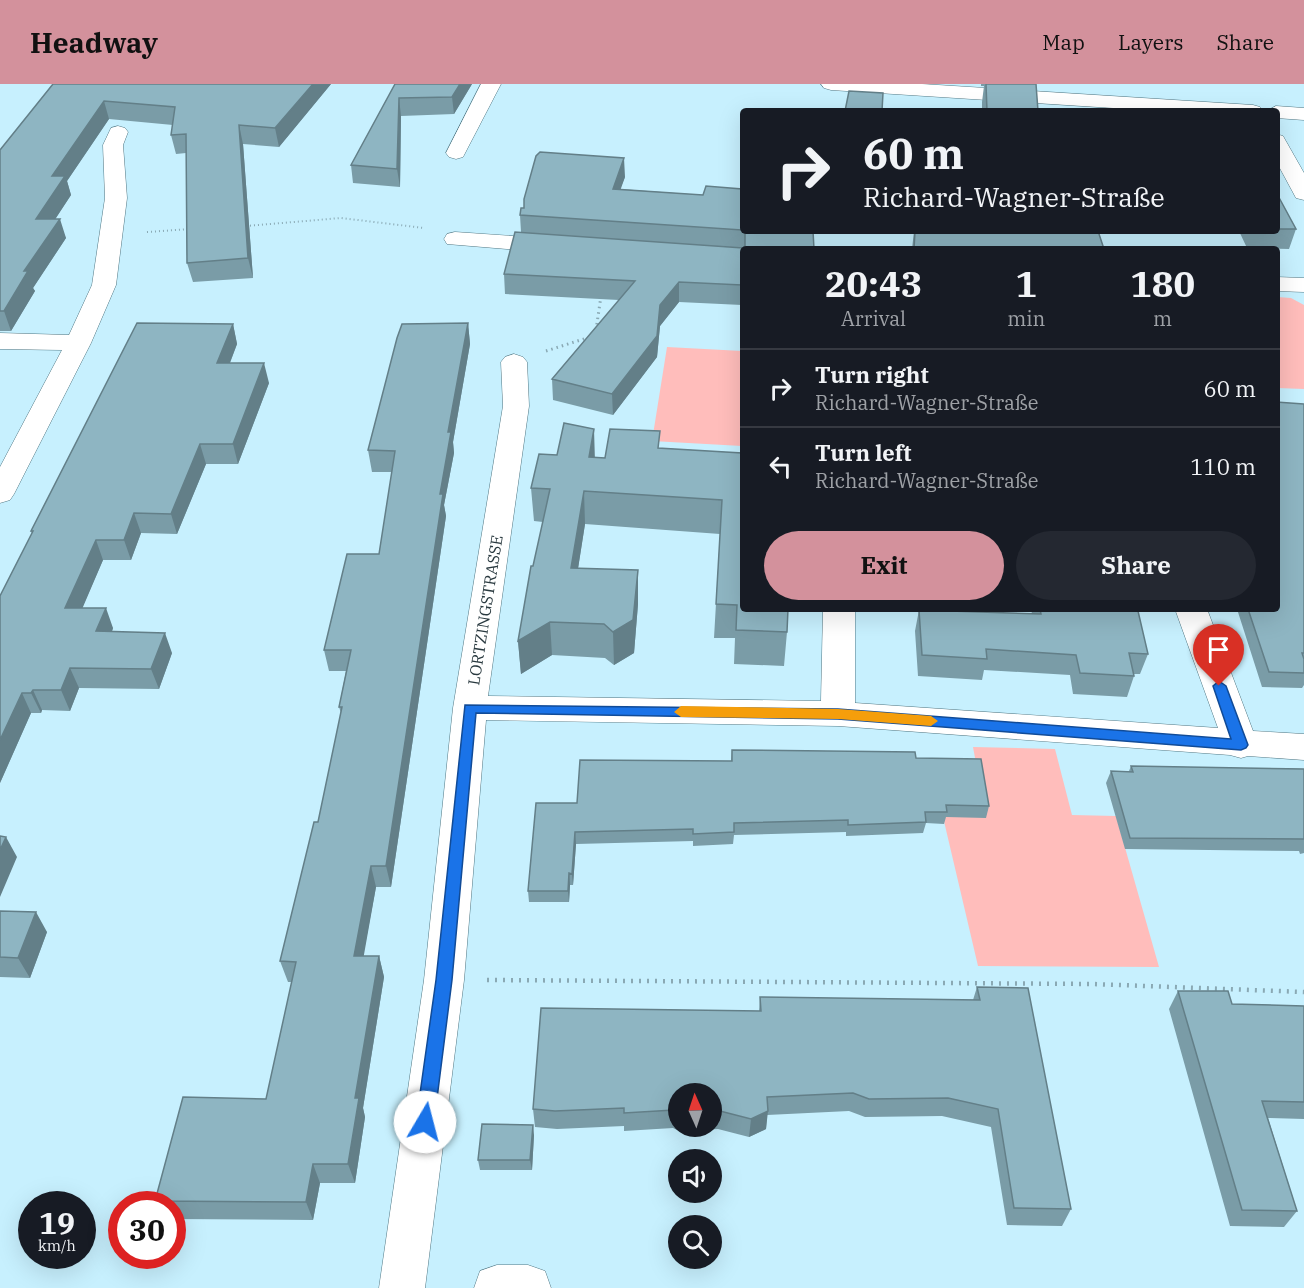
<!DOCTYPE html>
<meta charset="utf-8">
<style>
body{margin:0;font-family:"IBM Plex Serif",serif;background:#242831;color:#f1f3f6;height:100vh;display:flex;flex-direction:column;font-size:22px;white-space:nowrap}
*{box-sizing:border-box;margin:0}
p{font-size:20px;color:#9ea1a6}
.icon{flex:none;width:33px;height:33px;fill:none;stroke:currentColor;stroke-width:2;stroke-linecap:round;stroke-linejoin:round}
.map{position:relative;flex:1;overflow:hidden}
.side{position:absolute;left:740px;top:162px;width:540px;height:366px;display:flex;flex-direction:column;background:#171b24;border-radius:6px;box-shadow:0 6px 24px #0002}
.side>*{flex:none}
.guide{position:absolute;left:740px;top:24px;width:540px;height:126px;border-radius:6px;box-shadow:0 6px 24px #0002;background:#171b24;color:#f1f3f6;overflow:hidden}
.needle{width:39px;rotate:357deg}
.tools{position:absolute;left:668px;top:999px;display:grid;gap:12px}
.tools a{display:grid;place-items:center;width:54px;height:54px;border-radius:50%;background:#171b24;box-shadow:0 6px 24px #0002;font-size:30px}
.speed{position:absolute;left:18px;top:1107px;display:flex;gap:12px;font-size:30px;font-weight:700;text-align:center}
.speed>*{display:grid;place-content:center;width:78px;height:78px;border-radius:50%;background:#171b24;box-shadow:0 6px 24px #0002;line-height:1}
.speed small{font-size:15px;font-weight:400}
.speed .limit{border:9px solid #d22;background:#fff;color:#111}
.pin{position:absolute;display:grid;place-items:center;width:51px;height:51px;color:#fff;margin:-62px -26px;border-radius:50% 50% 50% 0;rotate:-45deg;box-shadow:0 0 6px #0007}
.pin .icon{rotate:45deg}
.me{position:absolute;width:66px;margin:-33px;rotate:8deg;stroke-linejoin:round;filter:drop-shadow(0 0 4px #0008)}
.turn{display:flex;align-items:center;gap:21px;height:126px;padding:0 24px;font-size:27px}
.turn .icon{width:78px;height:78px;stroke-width:2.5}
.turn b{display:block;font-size:42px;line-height:51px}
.eta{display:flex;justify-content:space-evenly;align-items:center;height:102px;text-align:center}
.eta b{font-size:36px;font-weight:700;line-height:42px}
.button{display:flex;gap:12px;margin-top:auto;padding:12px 24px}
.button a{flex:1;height:69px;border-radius:36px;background:#d3919c;color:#111;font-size:24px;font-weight:700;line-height:69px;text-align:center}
.button a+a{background:#242831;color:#f1f3f6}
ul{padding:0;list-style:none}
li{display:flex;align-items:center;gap:18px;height:78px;padding:0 24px;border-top:2px solid #363941}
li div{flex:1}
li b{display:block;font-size:22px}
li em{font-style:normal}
header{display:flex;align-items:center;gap:36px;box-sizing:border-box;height:84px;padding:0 30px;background:#d3919c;color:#111}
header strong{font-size:28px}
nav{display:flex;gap:33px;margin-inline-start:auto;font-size:21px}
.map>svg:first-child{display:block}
</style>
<header>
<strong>Headway</strong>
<nav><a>Map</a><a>Layers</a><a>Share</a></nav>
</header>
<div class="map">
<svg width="1304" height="1204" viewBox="0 0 1304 1204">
<rect width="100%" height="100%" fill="#c7f0fe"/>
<path fill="#ffbdbb" d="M1277,213L1291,214L1304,221V305L1277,304Z
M667,263L742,267V362L652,357Z
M973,663L1055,665L1072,731L1116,732L1159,883L978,882L943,733H986Z"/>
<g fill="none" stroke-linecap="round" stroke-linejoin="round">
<g stroke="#517783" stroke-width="1">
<path id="minor" d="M481,0H501L463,73L456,75L449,73L446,69Z
M821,0H922L1253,21L1260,23L1263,27H1160L831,6L824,4Z
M1276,22L1304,24V36L1276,34V27H1267Z
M118,42L125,44L128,48L123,61L127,114L116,201L91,259L14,410L10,416L0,419V383L62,266L0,265V249L69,251L92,201L105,114L103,61L111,44Z
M1276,50L1283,52L1304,89V116L1296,114L1276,77Z
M455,148L555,155L563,157L566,162L563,167L555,169L447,160L444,155L447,150Z
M1276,193L1304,194V208L1276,207Z
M514,270L523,273L527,278L529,322L488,612L821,617L823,525H855V619L1218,644L1175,525H1207L1253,647L1304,650V676L1248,672L1241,674L1230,671L838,642L486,636L464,896L425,1204H379L424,896L453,624L503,322L501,278L505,273Z
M497,1181H528L545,1187L551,1204H474L480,1187Z"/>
</g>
<path stroke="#8aa9b4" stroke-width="2" stroke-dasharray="1 3" stroke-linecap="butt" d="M246,142L341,134L424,144
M147,148L191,145"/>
<path stroke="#8aa9b4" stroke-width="3" stroke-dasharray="1.5 4" stroke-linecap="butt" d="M596,246L601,212
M546,267L590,253"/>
<path stroke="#8aa9b4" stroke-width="4.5" stroke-dasharray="2 6" stroke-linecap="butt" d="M487,896L1093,900L1304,908"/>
<use href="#minor" fill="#fff" fill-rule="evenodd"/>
</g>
<path fill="#7a9ca7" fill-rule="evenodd" d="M53,0H331L279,63L243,60L253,194L193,198L187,179L186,69L176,70L171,51L173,41L109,35L67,97L71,111L55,135L66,154L33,204L35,207L11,247H0V66Z
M395,0H472L454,30L401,32L400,103L353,99L351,81Z
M981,0H1036L1038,27H982V18L984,2H981Z
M625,93L620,105L703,111L742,105V147H813L742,165V221L679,218L660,242L657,273L613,331L553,316L552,295L619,216L505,210L504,190L521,148L520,131Z
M1276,108L1296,145L1289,165L1247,164L1239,147H1276Z
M914,147H1098L1104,165H912Z
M468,239L470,260L453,358L454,369L444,421L446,432L391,803H376L363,872H379L384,893L363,1024L365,1033L355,1099H320L313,1136L172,1135V1120H158L155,1117L266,1015L292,898H288L280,877L318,738L341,629L339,623L346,587H329L324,566L379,470L392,388H372L368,366Z
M233,240L237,260L230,279L269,299L238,380H206L177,450L141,449L131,476H103L82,524L113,544L112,548L172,569L159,605L79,604L70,627L42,626L41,629H31L0,699L32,450L31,447Z
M1304,320V601L1302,604L1262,603L1237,525H1276Z
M660,364L742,369V525L787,548L784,582L734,580L735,554H714L720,450L585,440L578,484L638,520L634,569L614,581L605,574L552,571L521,590L518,557L543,438L534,437L531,404L595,373L605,374Z
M1031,525H1099L1148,570L1140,590H1134V592L1127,613L1073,610L1070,591L984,586L982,596L918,592L915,547L919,526L1032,530Z
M732,666L916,674L989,722L986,734L946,733L944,740L926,739L923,749L846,752V748L734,751L733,760L693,762V757L576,760L573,801H570L569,818H529L528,807L577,719L731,677Z
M1131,682L1304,685V769L1300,770L1299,767L1125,765L1106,699L1111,687H1129Z
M0,827L47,848L30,894L0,893Z
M977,903L1071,1125L1062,1142L1007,1141L991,1043L942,1032L865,1033L849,1027L767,1031L766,1045L749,1053L718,1045L679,1047L673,1044L624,1047V1042L557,1045L535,1043L533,1025L759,927L760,913L973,916ZM678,1010H711V1042H678Z
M1178,907L1232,920L1304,922V1035L1268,1034L1297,1127L1284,1143L1230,1142L1169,925Z
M534,1051L532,1086H480L478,1076Z"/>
<path fill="#637f88" d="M313,0H331L279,63L275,44Z
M460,0H472L454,30L452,13Z
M399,14L401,32L400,103L397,85Z
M104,17L109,35L67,97L71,111L43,154L36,135L52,92Z
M239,41L243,60L253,194L248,174Z
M624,74L625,93L614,124L613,105Z
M60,135L66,154L33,204L35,207L11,247L4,227L24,187Z
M679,198V218L660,242L657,273L613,331L612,310L660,221Z
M468,239L470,260L453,358L454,369L444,421L446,432L391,803L386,782L448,348Z
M233,240L237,260L222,299L217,279Z
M264,279L269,299L238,380L233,360Z
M594,345L595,378L589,373Z
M200,360L206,380L177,450L171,430Z
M584,407L585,440L573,517L571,484Z
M134,429L141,449L131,476L124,456Z
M96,456L103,476L74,544L65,524Z
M638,486V520L634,569L614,581L613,548Z
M106,524L113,544L104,567L96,547Z
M550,538L552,571L521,590L518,557Z
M165,549L172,569L159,605L151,585Z
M70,584L79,604L70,627L61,606Z
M33,606L42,626L41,629L31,609Z
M22,609L31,629L0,699V656Z
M575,748L576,760L573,801L572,790Z
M6,753L17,773L0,813V766Z
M371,782L376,803L360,893L354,872Z
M569,789L570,801L569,818L568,807Z
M36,828L47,848L30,894L18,874Z
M379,872L384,893L363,1024L365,1033L355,1099L348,1080L355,1014Z
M768,1027L766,1045L749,1053L751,1035Z
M533,1041L534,1051L532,1086L530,1076Z
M313,1080L320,1099L313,1136L306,1118Z"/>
<path fill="#8eb5c2" stroke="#637f88" stroke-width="1.5" d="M53,0H313L275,44L239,41L248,174L187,179L186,50L171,51L175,23L104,17L52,92H65L36,135H60L24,187H28L4,227H0V66Z
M395,0H460L452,13L399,14L397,85L351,81Z
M986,0H1036L1038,27H987Z
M849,7L883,9L882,27H845Z
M540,68L624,74L613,105L703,111L706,102L742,105V146L520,131L521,124H524V115L536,72Z
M1276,108L1296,145H1276Z
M744,147H813L814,165H742V201L679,198L660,221L657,252L612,310L552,295L635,197L504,190L515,148L743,164L745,162V148Z
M915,147H1098L1104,165H914Z
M137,239L233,240L217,279H264L233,360H200L171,430L134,429L124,456H96L65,524H106L96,547L165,549L151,585L70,584L61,606H33L31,609H22L0,656V512L33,447H31Z
M468,239L448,348H451L440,410H443L386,782H371L354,872H379L355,1014H359L348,1080H313L306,1118L155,1117L183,1013L266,1015L296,878L280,877L314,738H318L342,623H339L351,566H324L347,470H379L395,367L368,366L397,254L402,240Z
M1276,318L1304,320V569H1302L1304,575V589L1269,588L1248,525H1276Z
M564,339L594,345L589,373L605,374L610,345L660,347L658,364L742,369V525H788L787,548L736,546L737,521L716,520L722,416L584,407L571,484L638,486L633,536L613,548L604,540L550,538L518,557L531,482H533L550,405L531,404L539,370L557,371Z
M1040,525H1099L1138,527L1148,570L1129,569L1134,592L1080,589L1076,571L986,565L987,575L922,571L919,526L1041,530Z
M732,666L915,668L916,674L981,675L989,722L946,721L947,728H925L926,738L848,741V736L734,739V748L693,750V745L575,748L572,790L569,789L568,807H528L536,719H577L580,676L732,677Z
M1131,682L1304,685V755L1130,754L1111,687L1133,688Z
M0,752L6,753L0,766Z
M0,827L36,828L18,874L0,873Z
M977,903L1028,904L1071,1125L1014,1124L998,1025L948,1014L869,1015L853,1009L767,1013L768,1027L751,1035L720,1027H711V1010H678V1028L674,1026L624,1029V1024L555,1027L533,1025L541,924L761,927L760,913L980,916Z
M1178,907H1228L1232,920L1304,922V1018L1262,1017L1297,1127L1242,1126Z
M482,1040L533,1041L530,1076H478Z"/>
<path fill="#1a73e8" stroke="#114b97" stroke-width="1.5" d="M1219,597L1226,602L1248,661L1246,664L1241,666L838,635L476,629L452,896L434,1038L431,1044L425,1046L419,1044L416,1038L436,896L465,621L838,625L1231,655L1213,602Z"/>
<path fill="#f59e0b" d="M681,622L838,625L931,632L938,637L931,642L838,635L681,633L674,628Z"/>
<g text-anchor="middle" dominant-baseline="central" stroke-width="4.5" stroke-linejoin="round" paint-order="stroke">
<g font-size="16" fill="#29393f" stroke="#fff">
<text transform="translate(485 526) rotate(-81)">LORTZINGSTRASSE</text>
</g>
</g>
</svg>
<div class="tools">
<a><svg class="needle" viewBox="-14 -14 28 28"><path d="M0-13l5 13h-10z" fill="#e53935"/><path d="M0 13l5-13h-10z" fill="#9ea1a6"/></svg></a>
<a><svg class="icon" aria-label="sound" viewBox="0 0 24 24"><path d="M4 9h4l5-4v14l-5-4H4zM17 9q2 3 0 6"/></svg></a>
<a><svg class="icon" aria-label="search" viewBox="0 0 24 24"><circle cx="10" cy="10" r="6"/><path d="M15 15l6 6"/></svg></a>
</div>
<div class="speed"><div>19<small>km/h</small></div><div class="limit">30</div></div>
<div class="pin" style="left:1219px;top:602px;background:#d93025"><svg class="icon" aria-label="arrive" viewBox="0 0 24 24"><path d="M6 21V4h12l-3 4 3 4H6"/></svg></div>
<svg class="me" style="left:425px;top:1038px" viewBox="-20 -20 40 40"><circle r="19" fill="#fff"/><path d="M0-13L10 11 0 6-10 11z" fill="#1a73e8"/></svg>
<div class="guide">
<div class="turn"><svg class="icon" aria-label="right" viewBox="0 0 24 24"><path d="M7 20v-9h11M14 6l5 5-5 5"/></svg><div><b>60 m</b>Richard-Wagner-Straße</div></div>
</div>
<section class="side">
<div class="eta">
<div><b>20:43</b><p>Arrival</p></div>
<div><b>1</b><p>min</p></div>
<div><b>180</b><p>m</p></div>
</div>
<ul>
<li><svg class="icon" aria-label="right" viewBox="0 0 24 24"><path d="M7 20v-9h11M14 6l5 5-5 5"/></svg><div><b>Turn right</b><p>Richard-Wagner-Straße</p></div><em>60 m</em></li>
<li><svg class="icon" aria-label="left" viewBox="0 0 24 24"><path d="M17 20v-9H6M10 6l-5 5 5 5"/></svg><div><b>Turn left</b><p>Richard-Wagner-Straße</p></div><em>110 m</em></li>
</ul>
<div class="button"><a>Exit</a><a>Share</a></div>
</section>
</div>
